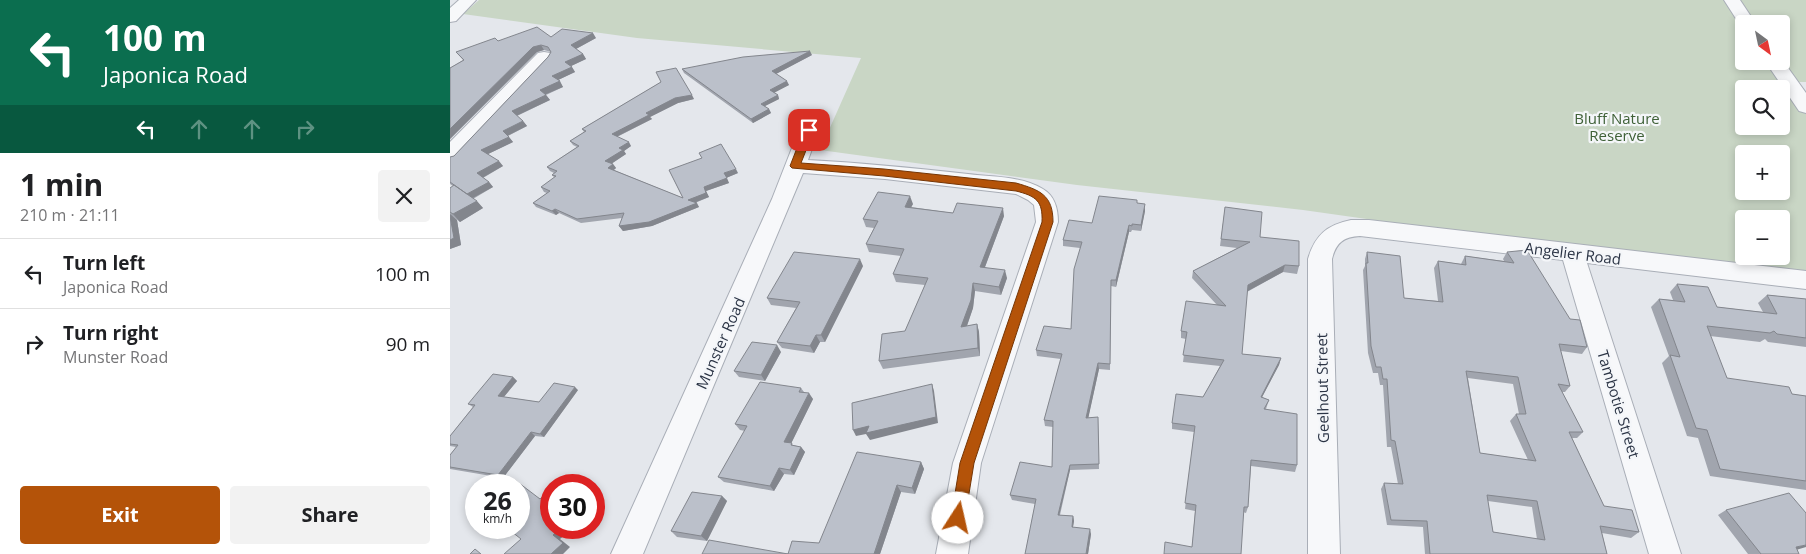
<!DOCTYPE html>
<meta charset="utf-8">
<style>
body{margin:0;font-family:"Open Sans",sans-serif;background:#f2f2f2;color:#202124;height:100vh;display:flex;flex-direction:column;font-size:19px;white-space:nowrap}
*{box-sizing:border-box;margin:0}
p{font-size:16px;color:#757577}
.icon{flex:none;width:28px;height:28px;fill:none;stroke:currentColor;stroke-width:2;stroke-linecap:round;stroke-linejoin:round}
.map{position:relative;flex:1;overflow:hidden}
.panel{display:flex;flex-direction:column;background:#fff;width:450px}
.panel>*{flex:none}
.top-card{background:#0b6e4f;color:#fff;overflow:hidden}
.needle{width:32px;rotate:147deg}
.buttons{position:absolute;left:1285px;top:15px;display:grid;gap:10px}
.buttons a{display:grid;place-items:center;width:55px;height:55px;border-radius:5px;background:#fff;box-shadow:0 2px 8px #0003;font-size:25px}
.speed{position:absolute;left:15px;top:474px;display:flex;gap:10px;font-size:25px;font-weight:700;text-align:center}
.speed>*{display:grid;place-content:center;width:65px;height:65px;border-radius:50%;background:#fff;box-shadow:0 2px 8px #0003;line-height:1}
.speed small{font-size:12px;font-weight:400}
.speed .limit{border:8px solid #d22;background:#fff;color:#111}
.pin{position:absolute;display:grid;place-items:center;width:42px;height:42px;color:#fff;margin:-21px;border-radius:10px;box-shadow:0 2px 8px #0006}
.me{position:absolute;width:55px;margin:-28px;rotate:10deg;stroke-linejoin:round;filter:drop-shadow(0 0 4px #0008)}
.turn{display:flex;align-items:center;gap:18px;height:105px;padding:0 20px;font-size:22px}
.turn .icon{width:65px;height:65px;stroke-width:2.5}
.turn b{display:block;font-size:35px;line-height:42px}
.lanes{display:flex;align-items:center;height:48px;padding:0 20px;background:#0003;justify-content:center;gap:25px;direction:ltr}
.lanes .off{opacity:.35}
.round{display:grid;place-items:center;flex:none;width:52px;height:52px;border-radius:5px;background:#f2f2f2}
.headline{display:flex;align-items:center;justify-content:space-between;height:85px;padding:0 20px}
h1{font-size:30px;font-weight:700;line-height:38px}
.action{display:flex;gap:10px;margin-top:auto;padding:10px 20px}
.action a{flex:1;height:58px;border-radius:5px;background:#b45309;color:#fff;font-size:20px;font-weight:700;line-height:58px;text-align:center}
.action a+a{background:#f2f2f2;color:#202124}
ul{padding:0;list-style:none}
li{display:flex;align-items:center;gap:15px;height:70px;padding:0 20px;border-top:1px solid #e0e0e0}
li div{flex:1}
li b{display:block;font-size:19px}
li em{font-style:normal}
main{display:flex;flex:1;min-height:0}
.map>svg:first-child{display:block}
</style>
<main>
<section class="panel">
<div class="top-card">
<div class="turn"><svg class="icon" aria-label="left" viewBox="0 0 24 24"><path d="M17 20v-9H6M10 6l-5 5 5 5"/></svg><div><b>100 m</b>Japonica Road</div></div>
<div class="lanes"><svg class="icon" aria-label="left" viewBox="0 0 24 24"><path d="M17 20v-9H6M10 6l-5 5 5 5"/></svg><svg class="icon off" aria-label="ahead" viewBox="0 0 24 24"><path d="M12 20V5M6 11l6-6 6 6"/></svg><svg class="icon off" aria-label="ahead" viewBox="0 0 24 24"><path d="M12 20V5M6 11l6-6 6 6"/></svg><svg class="icon off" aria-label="right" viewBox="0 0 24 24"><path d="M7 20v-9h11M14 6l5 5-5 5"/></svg></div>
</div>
<div class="headline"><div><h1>1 min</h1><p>210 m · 21:11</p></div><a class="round"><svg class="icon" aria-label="close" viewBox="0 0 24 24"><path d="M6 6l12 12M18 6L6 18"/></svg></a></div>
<ul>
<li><svg class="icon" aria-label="left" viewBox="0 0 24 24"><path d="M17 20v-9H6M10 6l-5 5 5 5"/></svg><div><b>Turn left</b><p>Japonica Road</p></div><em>100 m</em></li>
<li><svg class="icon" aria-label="right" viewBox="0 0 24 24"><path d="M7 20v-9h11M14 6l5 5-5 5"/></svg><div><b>Turn right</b><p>Munster Road</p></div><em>90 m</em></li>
</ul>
<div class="action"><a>Exit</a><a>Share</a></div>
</section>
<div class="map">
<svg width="1356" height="554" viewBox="0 0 1356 554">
<rect width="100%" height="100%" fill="#e4e7ec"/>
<path fill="#c9d6c5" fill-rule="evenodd" d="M29,0H1356V82H1340L1356,105V281L853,210L627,185L370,150L411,58L187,38L13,14ZM1294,24H1331V61H1294ZM1294,89H1331V126H1294ZM1294,154H1331V191H1294ZM1294,219H1331V256H1294Z"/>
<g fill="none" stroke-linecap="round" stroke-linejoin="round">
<g stroke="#a9aeb7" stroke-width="2">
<path id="minor" d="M9,0H26L6,21L0,22V8Z
M1274,0H1290L1306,24H1294V28H1292Z
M94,52L100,53L103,57L100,61L7,160L0,162V142L88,53Z
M1331,58L1356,93V113L1349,111L1315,61H1331Z
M359,124L366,126L369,130L358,160C412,163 465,168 518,174C542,177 572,176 593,189C605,196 608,209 608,222L531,463L518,554H486L503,463L586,222L584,205L578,200L566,194L435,179L353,173L193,554H161L322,199L349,130L352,126Z
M901,220H919L1356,271V289L1137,263L1231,554H1199L1113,260L910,236C893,237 886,243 882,259L890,554H858V259C865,235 877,225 901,220Z"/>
</g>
<use href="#minor" fill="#f7f8fa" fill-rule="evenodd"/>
</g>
<path fill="#a1a5ae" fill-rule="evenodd" d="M101,37L146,38L126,49L133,54L136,59L121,66L125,72L108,80L113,87L96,95L100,100L67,116L73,121L77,126L58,136L63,142L38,154L53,166L33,178L39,182L43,187L23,199L33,208L10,222L1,215L7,220L11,245L0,249V188L3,186L0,184V157L4,156L98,57L101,52L94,50L87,52L0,139V68L13,60L6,52L48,41Z
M362,55L326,74L339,85L324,92L328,95L329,99L315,106L319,109L321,113L303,123L234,73L232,69Z
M211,82L244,99L228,103L200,117L202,119L167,137L181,146L174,151L176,154L161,164H163L166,168L164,170L233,198L219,170L288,173L276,178L279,183L256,191L259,197L245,203L249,207L202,226L173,231L169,226L172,218L131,223L109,213L106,215L86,207L83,203L97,193L94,192L91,187L105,178L102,175L104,173L100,171L97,167L127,147L123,145L120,141L134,132L132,129Z
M687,200V203L695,211L691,231L682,230L681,232H679L666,287L661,286L660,370L649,369L638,418L648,417L649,469L620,470L610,515L623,516L624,521L623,527L641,534L638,554H575L585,504L562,500L560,495L602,467L603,427L595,426L594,420L611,359L587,356L586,350L621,329L630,248L613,246V240L642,223Z
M463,204L461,207L503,213L554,216L535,267L557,278L551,295L525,291L523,308L517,326L527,324L529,332L530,356L433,369L429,361L455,331L475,285L446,282L443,274L451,256L419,252L416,244L424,228L416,227L413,219Z
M775,207L810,237L849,266L847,274L833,272L797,292L792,354L831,358L829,365L812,397L819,400L816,409L847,465L845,472L801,466L798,507L796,513L793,512L742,547L745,511L735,509L744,432L722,429V423L753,397L770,366L733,362L736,339L731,338V331L767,305L742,278L743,271L787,248L770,246Z
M917,252L954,298L988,301L984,268L988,261L1011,264L1015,256L1054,261L1053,259L1057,252L1137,347L1132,354L1111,351L1120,386L1115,392H1112L1133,432L1127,438H1122L1154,506L1189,532L1181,538L1152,533L1157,554H975L973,527L937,525L931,489L934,483L948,484L941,447H937L933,385H930L928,373H923L918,353L913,270L915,266V259ZM1018,378L1063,384L1069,414H1066L1060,421L1078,460L1030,453ZM1038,501L1082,507L1087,539L1043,532Z
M413,266L375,342H370L364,353L332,348L327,342L346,308L321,305L317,298Z
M1227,284L1267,307L1313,312L1308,303L1317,295L1356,299V347L1318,342L1315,339L1310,342L1260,336L1277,378L1342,394L1356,396V490L1260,476L1248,438L1237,436L1212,363L1219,356L1201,307L1209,299L1223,300L1220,292Z
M331,352L315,381L289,377L284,371Z
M63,377L67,381L54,397L89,402L128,390L94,437L85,436L53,478L0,469V455L6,447L0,446V436L23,407L18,404Z
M351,388L354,392L363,399L341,443L343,445L351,447L355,452L344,475L334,474L324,491L274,482L268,477L295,431L290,430L285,424Z
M471,462L474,469L465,494L451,492L430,554H252H338L369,543Z
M272,496L277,501L257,541L227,537L221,531Z
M1276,510L1347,550L1349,554H1298L1268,515Z"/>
<path fill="#83868d" d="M143,33L146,38L124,50L121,45Z
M91,45L94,50L87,52L0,139V129L83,47Z
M360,51L362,55L324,75L322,71Z
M133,54L136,59L119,67L115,62Z
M122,67L125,72L106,81L102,76Z
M110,81L113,87L94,95L90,90Z
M337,81L339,85L322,94L320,90Z
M96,95L100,100L66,116L62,111Z
M242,95L244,99L228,103L200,117L202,119L164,138L162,134L196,113L225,98Z
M328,95L329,99L313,107L311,104Z
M319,109L321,113L303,123L301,119Z
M73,121L77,126L57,136L53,131Z
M59,137L63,142L36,155L31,150Z
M179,142L181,146L174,151L176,154L158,166L155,161L169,148Z
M49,161L53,166L32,178L27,173Z
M163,164L166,168L161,172L158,168Z
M286,169L288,173L276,178L274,173Z
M277,178L279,183L256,191L259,197L241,204L238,200L254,187Z
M39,182L43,187L21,199L17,194Z
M460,196L463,204L457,215L455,207Z
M27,201L33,208L10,222L3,214Z
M247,203L249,207L202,226L173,231L169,226Z
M695,204V211L691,231V225Z
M553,208L554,216L532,275L530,267Z
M105,209L109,213L106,215L102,211Z
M0,214L7,220L11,245L0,249Z
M679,225V232L666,287V280Z
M410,259L413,266L375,342L371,335Z
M835,265L833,272L796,292L798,285Z
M555,270L557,278L551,295L549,287Z
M523,283L525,291L523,308L514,334L511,327Z
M527,324L529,332L530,356L528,348Z
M366,335L370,342L364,353L360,346Z
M327,345L331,352L315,381L311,375Z
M831,358L829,365L809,403L811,397Z
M648,363L649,369L637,424L636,418Z
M63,377L67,381L52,399L48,396Z
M482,384L484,391L488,423L420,440L416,434L406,436L403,430Z
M125,387L128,390L94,437L90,434Z
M359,393L363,399L339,448L334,442Z
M81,432L85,436L53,478L48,475Z
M351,447L355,452L344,475L340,470Z
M471,462L474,469L465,494L462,488Z
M620,465V470L608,520V515Z
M329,468L334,474L324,491L320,486Z
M447,485L451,492L430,554H424Z
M272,496L277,501L257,541L251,536Z
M623,516L624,521L622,532V527Z
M111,528H123L110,539L120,547L113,554H101L103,535Z
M640,529L641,534L638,554H636Z
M1356,545V547L1336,553L1346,547Z"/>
<path fill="#bbc0ca" stroke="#83868d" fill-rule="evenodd" d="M87,27L101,37L112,29L143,33L121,45L133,54L115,62L122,67L102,76L110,81L90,90L96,95L62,111L73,121L53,131L59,137L31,150L49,161L27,173L39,182L17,194L0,182V157L4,156L98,57L101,52L98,47L91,45L83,47L0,129V68L14,60L6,52L45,38L48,41Z
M360,51L322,71L337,81L320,90L328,95L311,104L319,109L301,119L232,69L293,57Z
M226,68L242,95L225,98L196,113L199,115L162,134L179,142L169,148L173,150L155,161L163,164L158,168L233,198L219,170L252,158L249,153L271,144L286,169L274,173L277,178L254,187L256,193L238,200L247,203L199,222L169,226L174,213L127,219L105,209L102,211L83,203L100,191L91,187L106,176L102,175L107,171L97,167L129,146L120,141L136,131L132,129L211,82L206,72Z
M4,185L27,201L3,214L0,212V188Z
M428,192L460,196L455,207L503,213L507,203L553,208L530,267L555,270L549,287L523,283L521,300L511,327L527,324L528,348L429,361L432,334L455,331L478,278L443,274L454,249L416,244L428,221L413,219Z
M649,196L687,200V203L695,204L691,225L682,224V226L679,225L666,280H661L660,364L648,363L636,418L648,417L649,464L620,465L608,515L623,516L622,527L640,529L636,554H575L586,499L560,495L570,462L602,467L603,421L594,420L612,354L586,350L594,326L621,329L624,269L632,242L613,240L619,220L642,223Z
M775,207L812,212L810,237L849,241V266L835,265L798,285L792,354L831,358L811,397L819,400L814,409L847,414V465L801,460L798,507H794L791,554H714L715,542L742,547L746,505L735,503L745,426L722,423L726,394L753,397L774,360L733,355L737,332L731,331L736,301L776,306L743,271L800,242L771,239Z
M0,216L4,238L0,240Z
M1077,250L1120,319L1130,320L1137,347L1109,344L1120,386L1108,384L1133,432H1119L1154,506L1182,510L1189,532L1150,526L1157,554H980L977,521L941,520L934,483L953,484L945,441L941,440L937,379H933L931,367H926L921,346L916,263H918L917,252L950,256L954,298L993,302L988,261L1016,265L1015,256L1064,263L1057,252ZM1016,371L1068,377L1076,414H1066L1086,461L1030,453ZM1037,495L1087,501L1095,540L1043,532Z
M344,252L410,259L371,335H366L360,346L327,342L350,302L317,298Z
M1227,284L1258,287L1267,307L1327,314L1317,295L1356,299V338L1327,334L1324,331L1320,333L1257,326L1277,378L1339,387L1342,394L1356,396V481L1270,469L1257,430L1246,428L1220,355L1230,357L1209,299L1235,302Z
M302,342L327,345L311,375L284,371Z
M43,374L63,377L48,396L89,402L104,383L125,387L90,434L81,432L48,475L0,467V455L8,445L0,444V436L25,405L18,404Z
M310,382L351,388L349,392L359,393L334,442L342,443L341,445L351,447L340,470L329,468L320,486L268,477L297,426L285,424Z
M482,384L486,417L416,433L419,426L403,430L402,403Z
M407,452L471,462L462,488L447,485L424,554H252L259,540L338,554L342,541L369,543Z
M65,480L90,499L101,489V528H111L103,535L113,543L101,554H54L71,539L57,528H69V485H59Z
M242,492L272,496L251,536L221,531Z
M1339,493L1356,513V545L1346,547L1349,554H1311L1276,510Z
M25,549L31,554H20Z"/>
<path fill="#b45309" stroke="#753606" d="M359,127L364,130L351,163L434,169L566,183C590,190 603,195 603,222L524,463L515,518L513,524L508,526L503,524L501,518L510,463L592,222C593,201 586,196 566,191L434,176L342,168L340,166L354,130Z"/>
<g text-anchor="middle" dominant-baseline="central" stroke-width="4.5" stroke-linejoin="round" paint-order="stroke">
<g font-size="15" fill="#3f6138" stroke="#f4f6f9">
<text x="1167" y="118">Bluff Nature<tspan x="1167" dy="17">Reserve</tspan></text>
</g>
<g font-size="15" fill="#2b3445" stroke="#f4f6f9">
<text transform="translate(1123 253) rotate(7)">Angelier Road</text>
<text transform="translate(270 343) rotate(-66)">Munster Road</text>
<text transform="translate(872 388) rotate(-91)">Geelhout Street</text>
<text transform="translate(1169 404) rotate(73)">Tambotie Street</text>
</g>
</g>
</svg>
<div class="buttons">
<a><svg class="needle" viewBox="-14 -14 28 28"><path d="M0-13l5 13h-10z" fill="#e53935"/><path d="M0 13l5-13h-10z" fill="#757577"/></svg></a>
<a><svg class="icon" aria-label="search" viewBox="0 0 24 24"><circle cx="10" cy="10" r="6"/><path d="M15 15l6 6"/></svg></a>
<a>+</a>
<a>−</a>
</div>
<div class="speed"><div>26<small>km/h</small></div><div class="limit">30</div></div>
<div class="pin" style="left:359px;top:130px;background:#d93025"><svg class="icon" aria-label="arrive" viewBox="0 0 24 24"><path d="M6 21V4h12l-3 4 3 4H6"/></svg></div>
<svg class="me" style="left:508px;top:518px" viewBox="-20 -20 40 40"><circle r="19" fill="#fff"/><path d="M0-13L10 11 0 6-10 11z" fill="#b45309"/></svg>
</div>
</main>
